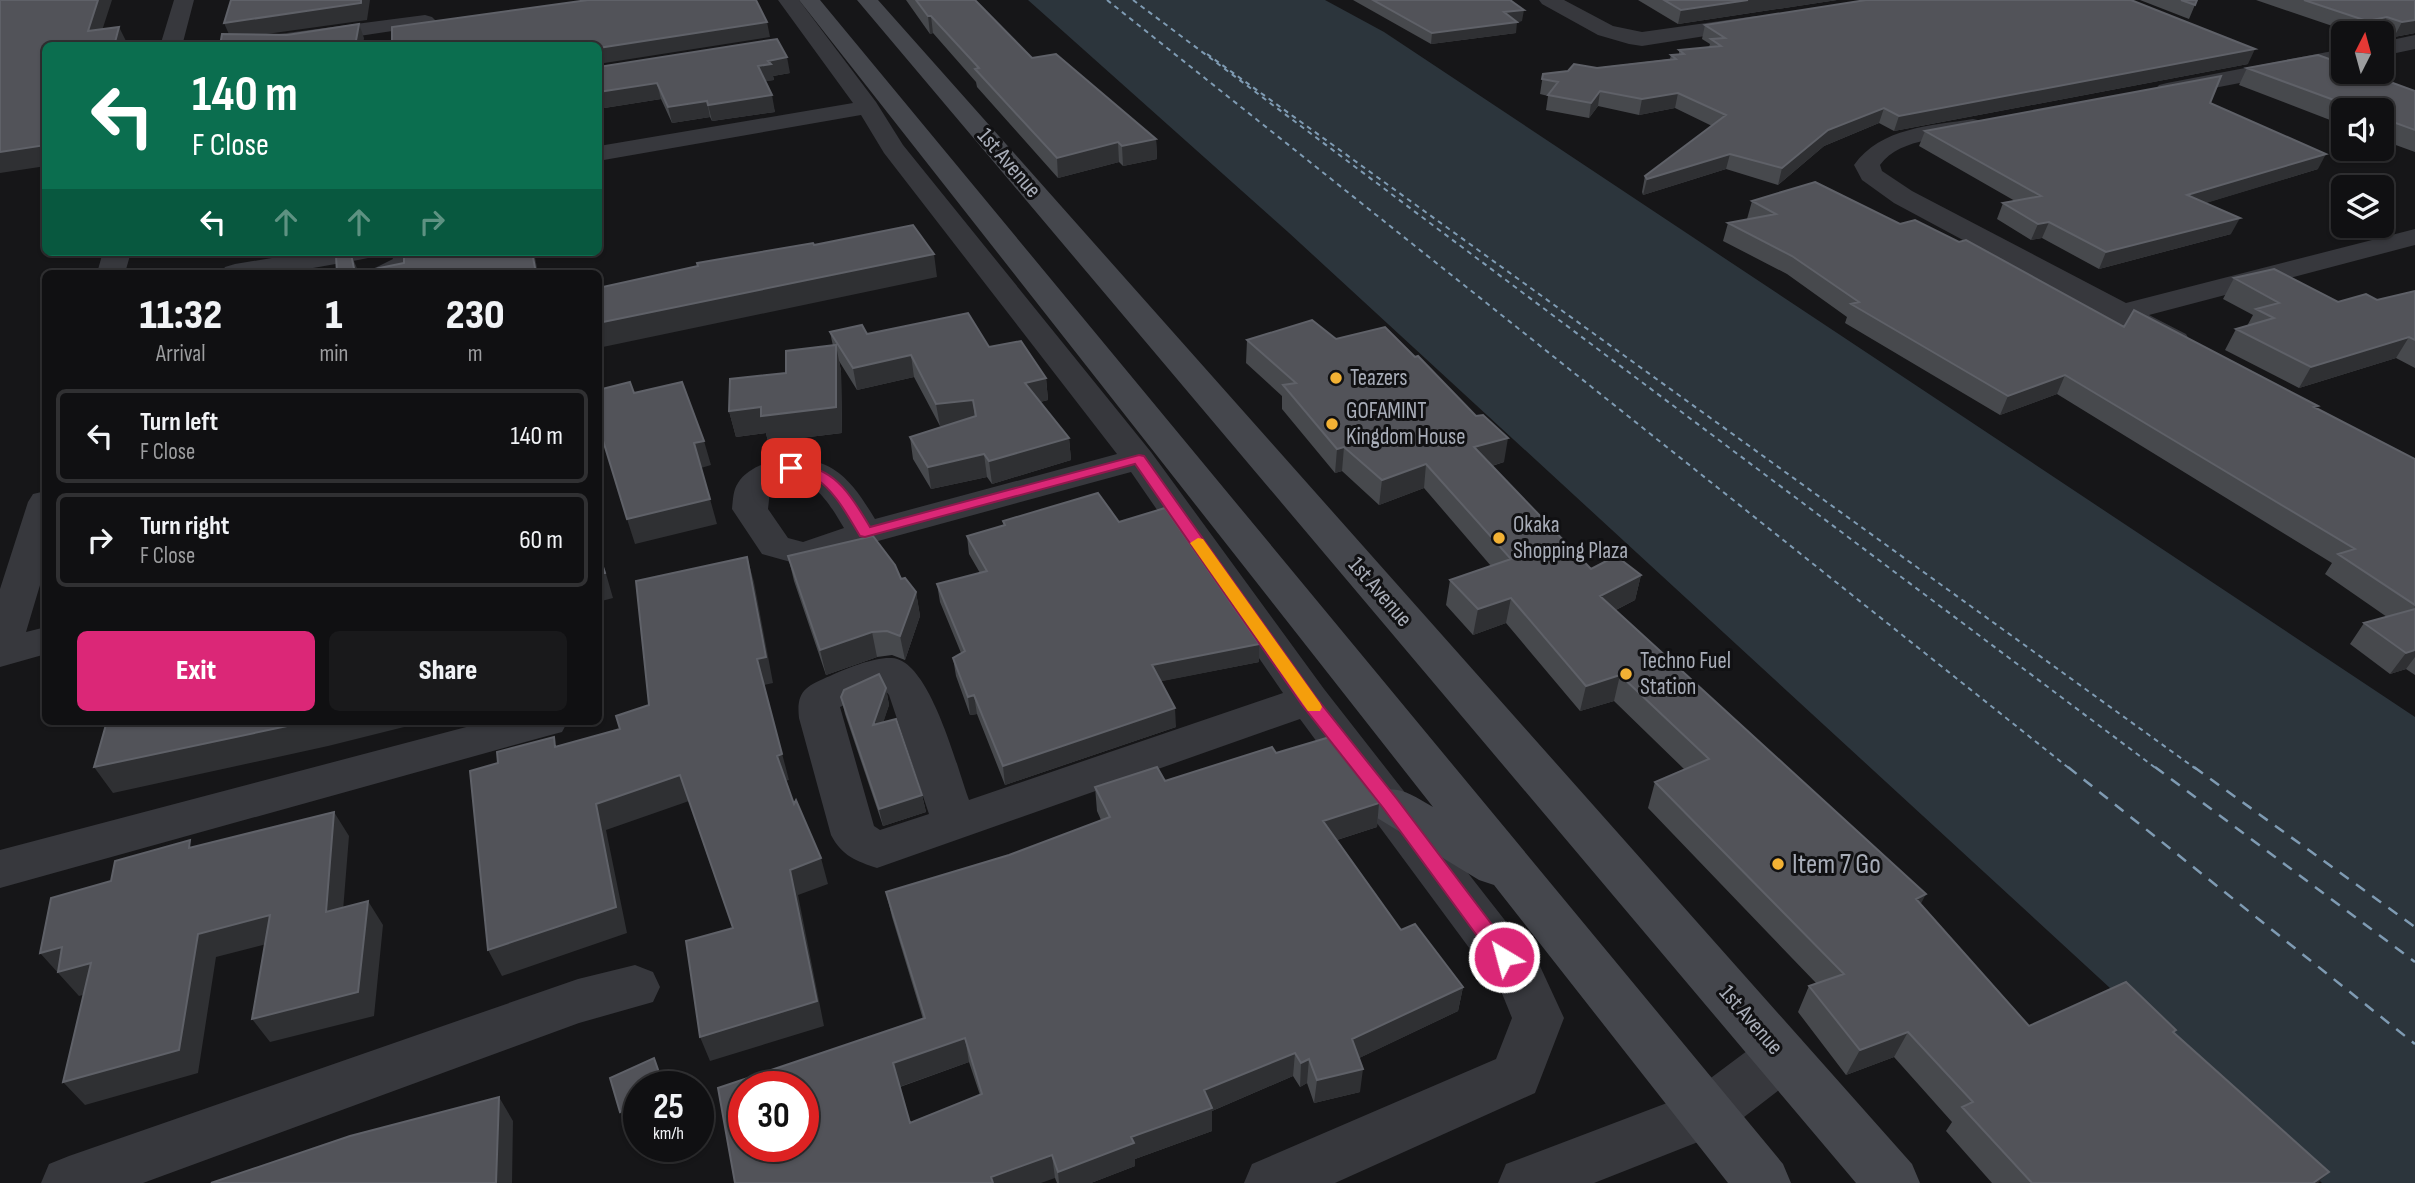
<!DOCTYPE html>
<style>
body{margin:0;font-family:"Sofia Sans Condensed",sans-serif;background:#19191b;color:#f1f3f6;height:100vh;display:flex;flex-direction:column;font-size:26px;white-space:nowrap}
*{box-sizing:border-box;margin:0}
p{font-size:23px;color:#9c9d9f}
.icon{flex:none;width:38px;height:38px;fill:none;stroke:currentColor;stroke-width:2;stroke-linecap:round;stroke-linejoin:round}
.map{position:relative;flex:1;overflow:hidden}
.panel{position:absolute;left:42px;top:270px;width:560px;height:455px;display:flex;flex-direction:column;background:#101012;border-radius:10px;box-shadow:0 2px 5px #0004,0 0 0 2px #303032}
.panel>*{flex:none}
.top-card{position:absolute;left:42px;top:42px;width:560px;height:214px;border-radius:10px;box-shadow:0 2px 5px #0004,0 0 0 2px #303032;background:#0b6e4f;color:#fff;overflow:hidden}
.needle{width:46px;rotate:6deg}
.fabs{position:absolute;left:2331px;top:21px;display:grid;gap:14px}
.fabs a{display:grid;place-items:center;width:63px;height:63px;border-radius:10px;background:#101012;box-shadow:0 2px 5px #0004,0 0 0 2px #303032;font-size:35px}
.speed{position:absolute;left:623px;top:1071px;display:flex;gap:14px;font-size:35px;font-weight:700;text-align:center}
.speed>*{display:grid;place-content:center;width:91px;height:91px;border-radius:50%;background:#101012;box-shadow:0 2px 5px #0004,0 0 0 2px #303032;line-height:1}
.speed small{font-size:18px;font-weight:400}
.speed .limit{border:10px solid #d22;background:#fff;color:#111}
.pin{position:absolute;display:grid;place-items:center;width:60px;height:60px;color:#fff;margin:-30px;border-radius:14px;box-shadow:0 4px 10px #0006}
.me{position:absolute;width:77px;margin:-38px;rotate:323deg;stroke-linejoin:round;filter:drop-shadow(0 0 5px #0008)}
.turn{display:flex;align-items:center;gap:24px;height:147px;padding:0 35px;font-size:32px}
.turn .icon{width:91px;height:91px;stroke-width:2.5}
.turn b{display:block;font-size:49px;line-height:60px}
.lanes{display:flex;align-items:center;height:66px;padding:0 35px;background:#0003;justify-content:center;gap:35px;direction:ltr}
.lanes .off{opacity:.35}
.eta{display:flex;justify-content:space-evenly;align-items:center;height:119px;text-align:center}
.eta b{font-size:42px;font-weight:800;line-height:49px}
.cta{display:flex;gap:14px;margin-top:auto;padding:14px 35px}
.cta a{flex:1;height:80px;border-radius:10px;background:#db2777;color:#fff;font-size:28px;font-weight:800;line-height:80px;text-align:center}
.cta a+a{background:#19191b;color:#f1f3f6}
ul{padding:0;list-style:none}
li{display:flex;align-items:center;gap:21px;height:94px;margin:0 14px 10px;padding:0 21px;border:4px solid #303032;border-radius:10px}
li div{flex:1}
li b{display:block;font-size:26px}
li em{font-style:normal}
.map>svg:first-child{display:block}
</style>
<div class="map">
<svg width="2415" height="1183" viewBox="0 0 2415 1183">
<rect width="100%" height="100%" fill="#161618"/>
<path fill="#2c353c" d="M1028,0H1325L1384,32L2415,717V1183H2322L1288,232Z"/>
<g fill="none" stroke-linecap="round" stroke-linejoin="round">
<path stroke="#7f9bb3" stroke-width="2" stroke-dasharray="5 4.5" stroke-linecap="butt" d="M1107,0L2070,769
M1133,0L2157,769
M1207,54L2196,769"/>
<path stroke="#7f9bb3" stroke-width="2.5" stroke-dasharray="11 9" stroke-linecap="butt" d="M2068,767L2415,1044
M2155,767L2415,962
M2194,767L2415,927"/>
<path fill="#37383d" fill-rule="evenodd" d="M174,0H194L182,46H160Z
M778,0H799L876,102L903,145L1151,452L1324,689L1539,964L1564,1018L1535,1093L1335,1183H1244L1252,1164L1496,1059L1512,1018L1501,991L1300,719L877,868C856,861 842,856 831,835L799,718C796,691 806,686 830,676C847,668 874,657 892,658C930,660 957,768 969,800L1283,693L1131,472L878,541L805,566L762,554L732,509C733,500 733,490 738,483C754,456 809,453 833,469C851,480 864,501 875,519L1117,454L884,153L861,115L598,161L599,146L853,103ZM792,479C817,481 832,508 844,528L803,542L788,538L768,509L770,491ZM883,688L889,695L929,814L880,830L874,826L840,707Z
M1539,0H1564L1613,26L1642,32L1756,16L1764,17L1767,22L1764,27L1756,28L1642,46L1629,44L1598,35L1542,4Z
M425,15L432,17L436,21L432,25L293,46H230L233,41L241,39Z
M2415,35V49L2382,56V42Z
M2343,49V63L2167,97L2159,95L2155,90L2159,85L2167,83Z
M1973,119L1982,121L1985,126L1982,131C1950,139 1901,136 1880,165L1882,171L1912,191L2126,303L2415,229V245L2149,315L2186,334L2190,341L2186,348L2175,350L2164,348L1894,203L1862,180L1854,165C1881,127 1931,126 1973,119Z
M103,252H131L125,273H97Z
M308,252H372L368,258L358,260L285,273H221L225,267L235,264Z
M390,252H418L422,263L410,273H373L377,267L393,259Z
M46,491V565L26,632L46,627V654L0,667V589L28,502L33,494Z
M489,721H568L562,732L547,736L0,888V850Z
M635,965L653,972L660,987L653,1002L579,1023L143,1183H41L49,1164L69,1156L578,979Z
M1782,1032L1801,1039L1808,1056L1801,1073L1726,1131L1594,1183H1498L1506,1164L1688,1095L1763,1039Z"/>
<path fill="#45474d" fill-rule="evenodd" d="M799,0H820L1783,1164L1791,1183H1728L1494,885L1479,880L1374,816L1368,804L1374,792C1400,784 1411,795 1433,807Z
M857,0H878L1912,1164L1920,1183H1856Z"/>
</g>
<path fill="#47494d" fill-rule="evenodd" d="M906,0H975L1032,58L1156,139L1157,159L1123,166L1119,162L1058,178L977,87L976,82L933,33L930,34Z
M1353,0H1510L1522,21L1516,22V33L1431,44Z
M1638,0H1837L1678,24Z
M2140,0H2197L2189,19Z
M2256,0H2415V33L2394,37L2380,32L2371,33H2353Z
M1705,25L2248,64L1894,131L1879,123L1824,146L1778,185L1726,169L1643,195L1642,192L1645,176L1712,126L1675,108L1639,115L1598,106L1589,118L1546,110L1548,96L1540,94L1543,74L1670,59L1671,55L1679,54V50L1709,47L1710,44L1702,39Z
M598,67L790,73L773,76L774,80L765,81L775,112L712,121L710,117L672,123L661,99L598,109Z
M2247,68L2415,91V152L2382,140V110H2343V125L2239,85Z
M2210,103L2318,169L2205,203L2231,234L2099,269L2042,238L2031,240L1997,219L2003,203L2015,201L1919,146L1925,131Z
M1752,201L1900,224L2124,327L2316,409L2415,459V675L2406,669L2390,674L2350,644L2364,623L2387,617L2325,574L2332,563L2057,394L2000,415L1845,323L1847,317L1787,274L1723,241L1728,223L1748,220L1747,219Z
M2234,278L2338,302L2377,300L2415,291V368L2396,358L2299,388L2225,350L2236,329L2247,326L2253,315L2223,299Z
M830,332L867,334L989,347L1046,378L1048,400L1040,402L1069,438L1071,460L992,484L987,477L931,489L913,459L910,437L949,424L940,426L914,377L857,390L839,361L841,371L842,433L768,442L766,433L736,437L729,411L786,373L833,346Z
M1336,339L1504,462L1492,466L1591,569L1641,575L1635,600L1616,610L1921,904L2029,1026L2174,1033L2318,1183H1992L1946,1131L1952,1122L1894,1057L1846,1075L1798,1012L1809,986L1817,984L1648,808L1655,782L1685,770L1614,701L1580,711L1506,623L1473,635L1446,605L1450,580L1491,566L1424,488L1379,505L1342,471L1335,473L1282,409V396L1246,363L1247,340Z
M1003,521L1119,522L1259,644V662L1161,681L1176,727L1005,785L977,714L970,715L956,676L953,658L961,653L940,602L937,584L980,573L969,554L967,536L1004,526Z
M788,556L901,579L916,592L920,616L905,660L892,655L877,657L826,675L794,581Z
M886,688L889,705L883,722L922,795L926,812L883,826L845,714L841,697Z
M1276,753L1379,803L1377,827L1337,840L1401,930L1463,987L1458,1011L1359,1058L1360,1092L1314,1103L1307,1083L1300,1087L1293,1076L1212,1111V1131L1135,1159V1166L1091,1183H1057L1055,1178L735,1183L923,1019L892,917L886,892L1009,855L1101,820L1097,811L1095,787L1165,781ZM969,1062L980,1095L910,1123L900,1087Z"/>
<path fill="#2f3033" d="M98,0H112L97,46L88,31Z
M361,0H370L367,20L231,39L224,23Z
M1748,0H1837L1678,24L1681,10Z
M1524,10L1522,21L1503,23L1504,12Z
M928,16H931L933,33L930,34Z
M2387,17L2380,32L2371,33H2361L2367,21Z
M2415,20V33L2394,37L2402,22Z
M767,22L770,37L598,64V48Z
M1517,22L1516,33L1431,44L1432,33Z
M359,24L364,38L363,46H355Z
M119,27L128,45L127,46H114Z
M2255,49L2248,64L1894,131L1899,116Z
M787,57L790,73L773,76L774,80L761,82L758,66L768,61Z
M657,83L661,99L598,109V92Z
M1600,91L1598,106L1589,118L1591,103Z
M1678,93L1675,108L1639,115L1642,99Z
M772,95L775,112L712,121L708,105Z
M707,101L710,117L672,123L668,107Z
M1884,108L1879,123L1824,146L1778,185L1782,168L1828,130Z
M1156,139L1157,159L1123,166L1122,146Z
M1118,142L1119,162L1058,178L1057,158Z
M46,145V166L0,173V152Z
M1730,154L1726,169L1643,195L1647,179Z
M2326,154L2318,169L2180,211L2187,195Z
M2240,218L2231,234L2099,269L2106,252Z
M2049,222L2042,238L2031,240L2038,224Z
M532,252H534L538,273H536Z
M351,254L359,273H355Z
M934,254L937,277L598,348V323Z
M2409,337L2396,358L2299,388L2311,367Z
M836,345L841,371L842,433L768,442L766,433L736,437L729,411Z
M911,355L914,377L857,390L853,368Z
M2065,375L2057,394L2000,415L2008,396Z
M1046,378L1048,400L1027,405L1025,383Z
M973,400L975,421L940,426L936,404Z
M1069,438L1071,460L992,484L989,461Z
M1508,438L1504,462L1471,472L1474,447Z
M704,441L711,465L701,468L694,443Z
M1344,447L1342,471L1335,473L1337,449Z
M984,454L987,477L931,489L928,467Z
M1426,464L1424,488L1379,505L1382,480Z
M710,499L717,524L635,544L627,519Z
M598,546L613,598L598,602Z
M747,557L754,582L773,683L764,685L789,780L784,781L777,756L757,659Z
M1641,575L1635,600L1594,621L1600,596Z
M916,592L920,616L905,660L900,636Z
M1511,598L1506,623L1473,635L1478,609Z
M872,632L877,657L826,675L820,650Z
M1259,644V662L1153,683L1152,665Z
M2415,650V657L2406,669L2390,674L2406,653Z
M1620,675L1614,701L1580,711L1586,686Z
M886,688L889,705L877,742L873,725Z
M974,695L977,714L970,715L968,697Z
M1175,708L1176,727L1005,785L1003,766Z
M311,721H428L328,746L113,793L94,767Z
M680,775L689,801L606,830L627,933L502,976L488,950L596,804Z
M922,795L926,812L883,826L879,809Z
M1379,803L1377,827L1321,845L1323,821Z
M334,812L349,836L341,936L326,912Z
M821,858L828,884L798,895L824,1026L710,1061L700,1037L790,870Z
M1926,894L1913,919L1916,899Z
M368,901L383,925L374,1016L270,1042L252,1019Z
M270,915L286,939L216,957L198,1073L85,1105L63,1082L198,934Z
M62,947L91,963L111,987L79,996L40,953Z
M1463,987L1458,1011L1349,1063L1352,1039Z
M1908,1032L1894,1057L1846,1075L1860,1050Z
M965,1038L969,1062L899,1087L893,1063Z
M1295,1053L1293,1076L1212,1111V1131L1135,1159V1166L1091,1183H1059L1058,1172L1131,1137L1204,1090Z
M1309,1059L1307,1083L1300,1087L1301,1063Z
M1363,1069L1360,1092L1314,1103L1317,1080Z
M499,1097L513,1121L512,1183H496Z
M639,1103V1115L624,1121L620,1112Z
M1052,1155L1055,1178L1041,1183H992L991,1177Z
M2329,1172L2318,1183H2313Z"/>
<path fill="#525359" stroke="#5f6168" stroke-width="2" fill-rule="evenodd" d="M0,0H98L88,31L119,27L114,46H46V145L0,152Z
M231,0H361V3L224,23Z
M588,0H756L767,22L598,48V46H392V27Z
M916,0H975L1032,58L1056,54L1156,139L1122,146L1118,142L1057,158L975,69L979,68L931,16H928Z
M1373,0H1510L1524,10L1504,12L1517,22L1432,33Z
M1664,0H1748L1681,10Z
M1866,0H2131L2255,49L1899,116L1884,108L1828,130L1782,168L1730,154L1647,179L1645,176L1726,115L1678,93L1642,99L1600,91L1591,103L1548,95L1558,82L1542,79L1543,74L1568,71L1574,64L1597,68L1676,59L1671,55L1684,54L1679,50L1721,46L1711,39L1725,38L1705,25Z
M2181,0H2197L2195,5Z
M2304,0H2415V20L2402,22L2387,17L2367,21Z
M359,24L355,46H220L222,34L287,35Z
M777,39L787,57L768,61L771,64L758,66L772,95L708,105L707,101L668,107L657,83L598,92V67Z
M2318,55L2343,64V72H2363L2415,91V130L2382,118V110H2361L2247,68Z
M2221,76L2210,103L2326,154L2187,195L2240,218L2106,252L2049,222L2038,224L2003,203L2041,196L1925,131Z
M1815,182L1900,224L1915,220L1959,242L1966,240L2124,327L2134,310L2318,406L2314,407L2415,459V605L2338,554L2355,549L2065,375L2008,396L1851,304L1859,302L1792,256L1728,223L1776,214L1752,201Z
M913,225L934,254L598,323V288L698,266L697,263L813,243L814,245Z
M410,252H532L536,273H337L336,256L351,254L355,273L404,263V257Z
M2274,269L2338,302L2366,294L2377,300L2415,291V340L2409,337L2311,367L2236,329L2274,318L2256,309L2279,303L2234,278Z
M968,313L989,347L1021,341L1046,378L1025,383L1069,438L989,461L984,454L928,467L910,437L976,416L973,400L936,404L911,355L853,368L830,332L862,325L867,334Z
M1312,320L1336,339L1385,327L1415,357L1418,356L1476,416L1483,415L1508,438L1474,447L1591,569L1616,556L1641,575L1600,596L1926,894L1916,899L2029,1026L2126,982L2176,1030L2173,1032L2329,1172L2313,1183H2032L1962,1107L1973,1102L1908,1032L1860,1050L1809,986L1844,974L1655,782L1709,759L1620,675L1586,686L1511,598L1478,609L1450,580L1511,559L1426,464L1382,480L1344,447L1337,449L1283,385L1296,383L1247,340Z
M836,345V407L761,416V407L729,411L730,379L786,373V351Z
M630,382L634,393L682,382L704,441L694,443L710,499L627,519L598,424V390Z
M1098,493L1119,522L1165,508L1259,644L1152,665L1175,708L1003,766L974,695L968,697L953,658L965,651L937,584L987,571L967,536L1005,525L1003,521Z
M873,536L895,565L901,579L905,578L916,592L900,636L887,631L872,632L820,650L788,556Z
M598,552L605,573L598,574Z
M747,557L766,657L757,659L782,754L777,756L794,804L796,800L821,858L790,870L817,1001L700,1037L686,941L733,928L680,775L596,804L616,907L488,950L470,771L498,763L497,752L554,737L555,747L620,729L616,716L649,705L636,581Z
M2415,609V650L2406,653L2364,623Z
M879,674L886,688L873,725L896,719L922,795L879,809L841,697L844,690Z
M107,721H311L94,767Z
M1330,737L1379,803L1323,821L1401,930L1415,924L1463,987L1352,1039L1363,1069L1317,1080L1309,1059L1301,1063L1295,1053L1204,1090L1212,1108L1131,1137L1134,1143L1058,1172L1052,1155L991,1177L993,1183H735L718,1088L925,1018L886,892L1009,855L1110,817L1095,787L1157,767L1165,781L1272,747L1276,753ZM965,1038L982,1094L910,1123L893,1063ZM744,1087H803V1146H744Z
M334,812L326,912L368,901L358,992L252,1019L270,915L198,934L179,1050L63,1082L91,963L58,972L62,947L40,953L51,898L111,881L115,861L190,840L189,848Z
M654,1058L664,1087H639V1103L620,1112L610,1078Z
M499,1097L496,1183H211L350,1136Z"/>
<path fill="#db2777" stroke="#8e194d" stroke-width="2" d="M1139,455L1144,456L1315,696L1397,799L1512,951L1515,957L1512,963L1504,965L1497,963L1384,809L1302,705L1135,464L865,537L860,536C847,515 836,492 815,478C806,471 792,476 784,468C790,463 796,465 804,466C837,470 854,500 870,527Z"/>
<path fill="#f59e0b" d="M1198,538L1203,539L1320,703L1322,707L1320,711H1308L1190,543Z"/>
<g fill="#f2b134" stroke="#111113" stroke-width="2.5">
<circle cx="1336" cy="378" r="7"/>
<circle cx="1332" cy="424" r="7"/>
<circle cx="1499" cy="538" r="7"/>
<circle cx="1626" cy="674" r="7"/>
<circle cx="1778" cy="864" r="7"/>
</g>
<g text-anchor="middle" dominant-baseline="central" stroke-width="6" stroke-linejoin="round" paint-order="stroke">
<g font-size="23" fill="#a8adb8" stroke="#111113">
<text transform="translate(1009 163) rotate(49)">1st Avenue</text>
<text transform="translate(1380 592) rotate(49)">1st Avenue</text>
<text transform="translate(1751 1020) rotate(49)">1st Avenue</text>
</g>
<g font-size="23" fill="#a8adb8" stroke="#111113" text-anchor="start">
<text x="1350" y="378">Teazers</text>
<text x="1346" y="411">GOFAMINT<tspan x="1346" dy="26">Kingdom House</tspan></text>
<text x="1513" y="525">Okaka<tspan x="1513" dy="26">Shopping Plaza</tspan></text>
<text x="1640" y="661">Techno Fuel<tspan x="1640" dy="26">Station</tspan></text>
</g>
<g font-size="28" fill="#a8adb8" stroke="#111113" text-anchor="start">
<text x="1792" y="864">Item 7 Go</text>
</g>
</g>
</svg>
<div class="fabs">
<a><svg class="needle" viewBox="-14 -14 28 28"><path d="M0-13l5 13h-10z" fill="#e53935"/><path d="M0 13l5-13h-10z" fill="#9c9d9f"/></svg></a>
<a><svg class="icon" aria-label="sound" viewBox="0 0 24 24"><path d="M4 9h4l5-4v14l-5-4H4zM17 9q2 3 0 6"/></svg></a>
<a><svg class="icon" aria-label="layers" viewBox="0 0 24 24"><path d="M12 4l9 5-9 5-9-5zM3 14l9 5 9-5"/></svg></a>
</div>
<div class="speed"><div>25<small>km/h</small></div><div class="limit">30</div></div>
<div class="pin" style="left:791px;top:468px;background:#d93025"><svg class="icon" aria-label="arrive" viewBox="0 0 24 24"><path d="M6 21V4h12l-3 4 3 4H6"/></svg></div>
<svg class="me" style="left:1504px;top:957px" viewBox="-20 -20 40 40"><circle r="17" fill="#db2777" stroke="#fff" stroke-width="3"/><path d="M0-11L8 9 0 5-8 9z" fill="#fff"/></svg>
<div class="top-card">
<div class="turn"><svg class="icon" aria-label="left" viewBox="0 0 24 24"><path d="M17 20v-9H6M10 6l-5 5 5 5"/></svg><div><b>140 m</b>F Close</div></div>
<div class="lanes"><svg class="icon" aria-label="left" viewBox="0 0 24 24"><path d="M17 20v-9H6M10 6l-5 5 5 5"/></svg><svg class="icon off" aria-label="ahead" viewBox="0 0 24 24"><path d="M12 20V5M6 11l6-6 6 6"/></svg><svg class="icon off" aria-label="ahead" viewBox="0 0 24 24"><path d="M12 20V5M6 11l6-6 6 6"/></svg><svg class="icon off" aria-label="right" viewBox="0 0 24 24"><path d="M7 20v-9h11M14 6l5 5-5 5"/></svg></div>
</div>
<section class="panel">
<div class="eta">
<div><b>11:32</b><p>Arrival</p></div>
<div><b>1</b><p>min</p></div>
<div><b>230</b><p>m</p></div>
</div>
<ul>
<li><svg class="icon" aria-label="left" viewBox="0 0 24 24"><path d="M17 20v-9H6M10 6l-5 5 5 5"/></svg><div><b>Turn left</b><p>F Close</p></div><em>140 m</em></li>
<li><svg class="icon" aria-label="right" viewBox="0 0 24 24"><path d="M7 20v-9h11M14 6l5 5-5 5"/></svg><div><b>Turn right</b><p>F Close</p></div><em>60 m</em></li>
</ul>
<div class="cta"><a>Exit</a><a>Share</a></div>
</section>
</div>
